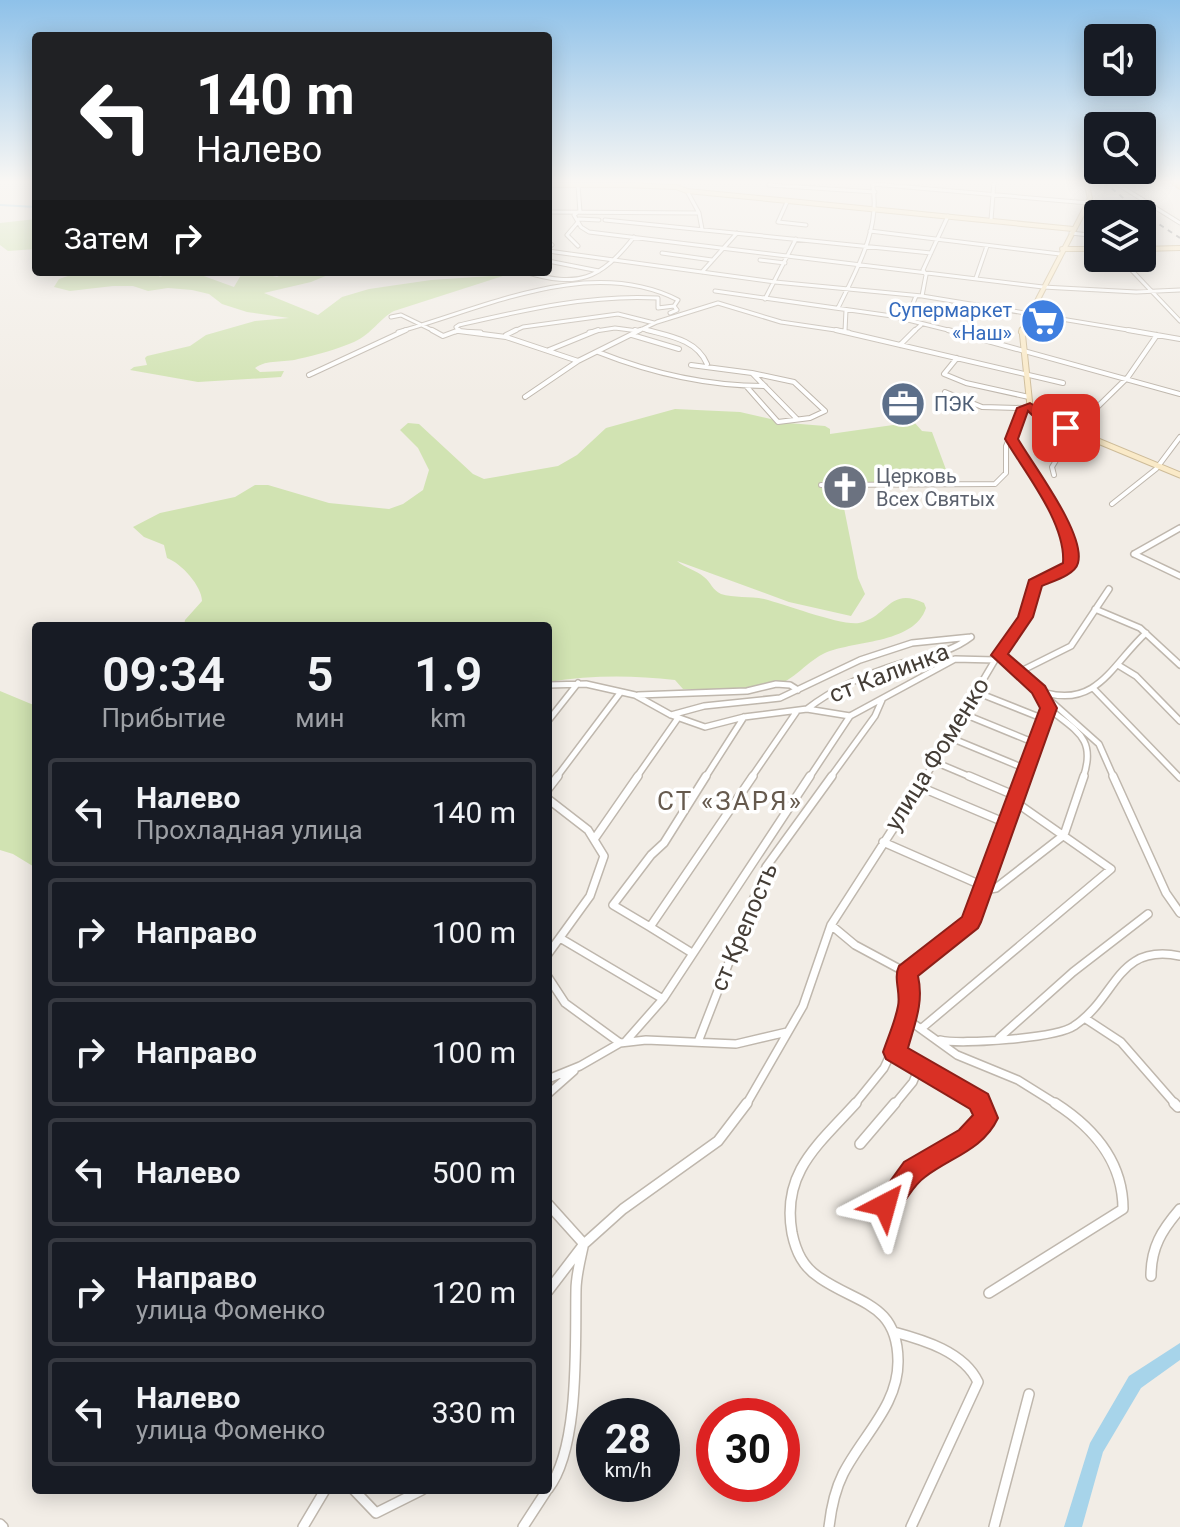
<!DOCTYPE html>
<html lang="ru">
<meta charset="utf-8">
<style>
body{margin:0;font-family:Roboto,sans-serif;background:#20242c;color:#f1f3f6;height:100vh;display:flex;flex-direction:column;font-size:30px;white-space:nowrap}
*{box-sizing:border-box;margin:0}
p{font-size:26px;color:#9ea1a6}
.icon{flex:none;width:44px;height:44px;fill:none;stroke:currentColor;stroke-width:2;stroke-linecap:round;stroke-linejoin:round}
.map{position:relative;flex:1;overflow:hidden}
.details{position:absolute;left:32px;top:622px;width:520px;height:872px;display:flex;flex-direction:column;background:#171b24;border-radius:8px;box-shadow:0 4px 20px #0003}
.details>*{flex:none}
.top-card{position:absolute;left:32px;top:32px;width:520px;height:244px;border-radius:8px;box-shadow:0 4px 20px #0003;background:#202124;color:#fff;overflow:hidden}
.fabs{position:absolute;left:1084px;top:24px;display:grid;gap:16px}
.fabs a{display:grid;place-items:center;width:72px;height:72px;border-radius:8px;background:#171b24;box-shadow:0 4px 20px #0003;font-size:40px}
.speed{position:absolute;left:576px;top:1398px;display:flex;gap:16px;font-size:40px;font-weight:700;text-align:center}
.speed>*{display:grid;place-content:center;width:104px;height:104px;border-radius:50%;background:#171b24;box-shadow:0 4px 20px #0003;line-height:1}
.speed small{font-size:20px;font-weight:400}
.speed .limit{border:12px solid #d22;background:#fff;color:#111}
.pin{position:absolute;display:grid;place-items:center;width:68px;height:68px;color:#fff;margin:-34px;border-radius:16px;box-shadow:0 4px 12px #0006}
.me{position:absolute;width:88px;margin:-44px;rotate:39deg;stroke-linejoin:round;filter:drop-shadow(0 0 6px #0008)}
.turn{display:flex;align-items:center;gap:28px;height:168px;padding:0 32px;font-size:36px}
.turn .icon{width:104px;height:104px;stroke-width:2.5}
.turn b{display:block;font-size:56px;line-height:68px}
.then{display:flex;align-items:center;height:76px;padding:0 32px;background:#0003;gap:16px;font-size:30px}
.eta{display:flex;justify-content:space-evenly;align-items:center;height:136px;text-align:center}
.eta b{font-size:48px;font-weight:600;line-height:56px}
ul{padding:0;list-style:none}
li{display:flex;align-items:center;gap:24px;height:108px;margin:0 16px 12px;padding:0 16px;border:4px solid #363941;border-radius:8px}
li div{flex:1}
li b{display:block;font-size:30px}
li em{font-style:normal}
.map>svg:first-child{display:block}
</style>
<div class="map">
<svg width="1180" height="1527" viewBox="0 0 1180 1527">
<rect width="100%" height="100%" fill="#f2ede6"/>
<path fill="#d1e3b2" d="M36,219V249L8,251L0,245V223Z
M80,272H162L159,277L179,272H227L201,275L234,287L241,275L259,273L277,277L287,272H335L311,282L264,293L318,315L342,297L369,289L431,280L506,275L394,311C379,319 373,333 354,342C338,349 316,355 298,359C284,363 267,359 255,368L260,372L284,371L281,377L198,382L130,370L134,367L147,365L145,358L147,356L190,346L206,335L255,321L289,318L247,312L222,304L209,294L192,290L168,288L148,291L133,286H113L70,291L54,287L59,279Z
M675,409L740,412L788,423L825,426L830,429V434L914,422L922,431L932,432L951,483H839L858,578L865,594L851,616L789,602L677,561C685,568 696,570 704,577C711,582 712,590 721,594C733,598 750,596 764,599C785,604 841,626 859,623C888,617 889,586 924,603L926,608C914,645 851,640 823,654C805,663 791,684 770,687C743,691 711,691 683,689L675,680C631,675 592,675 548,682V626H184L185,620L202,601C202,586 181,563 167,558L164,545L144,537L133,527L160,513L235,497L255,485H268L329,503L389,509L403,504L423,490L429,470L418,448L400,430L408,423L419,424L473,474L484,479L558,466L577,455L606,428Z
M0,691L36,706V868L13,854L0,850Z"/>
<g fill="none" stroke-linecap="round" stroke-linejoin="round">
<path stroke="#a7d4ea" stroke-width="2" d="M0,205L36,207"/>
<path fill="#a7d4ea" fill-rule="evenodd" d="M1180,1343V1360L1141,1388L1103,1452L1082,1527H1064L1090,1443L1129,1376Z"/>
<g stroke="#bfb7ad" stroke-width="5">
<path id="street-far4" d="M1114,182L1180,223
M873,184L1088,203
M578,185L580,212
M769,185L875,192
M687,191L699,213L702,229
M787,202L778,222L806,225
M548,212L699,213
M578,212L574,215L581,227L589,232L1043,287L1136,292L1180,290
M579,219L599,220
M605,220L931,253
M991,220L994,182
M578,222L567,235L578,246
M870,231L1060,254
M1071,233L1098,236
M548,242L552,245L548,247
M1142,243L1154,249
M548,251L775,282L922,296L1140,332
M662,253L712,260
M1120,258L1180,321
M760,260L785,263
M548,261L599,271
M525,272C578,288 600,280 634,237
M702,272L737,233
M976,278L987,246
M715,291L892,316L956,332
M922,296L926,275L923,270L948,216
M765,299L796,239
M838,308C857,269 882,226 872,182
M391,317L401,315L436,332
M906,321L916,296
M642,329L655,332
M459,331L481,332
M845,331L846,310
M398,332C485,308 590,255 678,300L674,306L677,310L670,313
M455,332L459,331L456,327L459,325C524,310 591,294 658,298V308L674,306
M512,332L523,327L618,314L654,323
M589,332L615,328L638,331
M636,332L657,322L718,303L781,322L849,332
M913,332L921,325"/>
</g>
<g stroke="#bfb7ad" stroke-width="6">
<path id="street-far3" d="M432,330L443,336L459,330
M635,330L638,331
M647,330C670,336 697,340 707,364
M836,330L1063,383
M948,330L1180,394
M1128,330L1180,339
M459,331L506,337L578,361
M506,335L516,330
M632,335L679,349
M900,345L915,330
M549,350L598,330
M598,352C651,373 708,386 765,386
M957,358L944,374L966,383L1029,397
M691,365L752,373
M309,375L406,330
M747,387L778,422L810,418L825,411L794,382L752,373L797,419
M945,392L982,407L1023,408
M525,397L578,361L640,330
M1011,439L1063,526
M1054,475L1052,467L1076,428L1128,377L1157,335
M821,485L995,484L1006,473V446L1023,408L1030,406
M1112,504L1156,469L1180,437"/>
</g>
<g stroke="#bfb7ad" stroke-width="8">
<path id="street-far2" d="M1134,554L1180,528
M1134,554L1180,576
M1095,609L1140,628L1180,665
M999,655L1099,744L1114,778
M1118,665L1136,676L1180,721
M1019,672L1071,646L1109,589
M548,685L586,684L635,695L671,715L705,727L744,717L807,709L850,716L955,659L995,660
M1093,688L1180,778
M976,692L1044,719
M1046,693C1098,707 1113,663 1146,633
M638,695L747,691L776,684L790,685L798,690
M1048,708C1076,731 1097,738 1083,778
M807,709C834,688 869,673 902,663C927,656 950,653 971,637
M964,714L1035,743
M671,715L704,706L780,698L860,660L912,643L971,637
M548,721L578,683
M951,738L1026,769
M935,762L973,778
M556,778L620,693
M636,778L678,718
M705,778L744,717
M751,778L797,711
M809,778L850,716
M830,778L875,716L882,700
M925,778L995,660L1026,617L1032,587L1071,564V550L1062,524
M1022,778L1048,708L1039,690"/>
</g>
<g stroke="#bfb7ad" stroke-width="10">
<path id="street-far1" d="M969,776L1016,796
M1113,776L1166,893L1180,913
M918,786L1006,823
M548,789L558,776
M548,799L588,830L604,856L590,896L548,954
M595,838L638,776
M883,842L990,889L996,888L1064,835L1084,776
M831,925L855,945L907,973L911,993L907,1019L957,1055L1018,1080L1058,1105
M650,927L613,905L651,855L664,843L706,776
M560,938L663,999
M692,953L650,927L753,776
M907,973L970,922L1023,776
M548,977L565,1003L620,1043L646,1040L736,1044L787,1032
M1086,1019L1121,1042L1176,1105
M922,1028L1111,869L1014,801
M999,1038L1073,972L1148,914
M940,1040C961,1045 1057,1038 1074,1026C1117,998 1116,943 1180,956
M626,1041L663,999L810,776
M698,1042L766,867L832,776
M895,1052L981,1105
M548,1079L580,1066L620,1043
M548,1094L574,1071
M746,1105L803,1006L831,925L927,776
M854,1105L884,1068L907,1019
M894,1105L913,1082L917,1072L914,1065"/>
</g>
<g stroke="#bfb7ad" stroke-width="12">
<path id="street" d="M1174,1103L1178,1107
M860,1144L895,1103
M548,1204L584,1244
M885,1205L922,1162L970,1134L986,1118L980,1103
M1151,1276C1151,1247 1162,1230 1180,1209
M548,1291L584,1244L623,1209L718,1141L747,1103
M989,1293L1123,1209C1123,1161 1094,1128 1055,1103
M894,1332C924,1340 964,1352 978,1382L911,1527
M548,1489C580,1448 575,1342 576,1290C576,1276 580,1261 583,1247
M354,1490L376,1513L422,1490
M0,1524L3,1527
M303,1527L325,1490
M523,1527L547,1490
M829,1527C831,1509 835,1490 843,1474C862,1436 899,1405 898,1360C897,1303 858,1304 820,1278C803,1267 796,1252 792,1233C781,1172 819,1144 856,1103
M994,1527L1029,1394"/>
</g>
<g stroke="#cebc99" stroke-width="6">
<path id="secondary-far1" d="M548,185H626
M623,185L676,187L687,191L1073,229
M1062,249H1098
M1142,249L1180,248
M1021,332L1088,203L1090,198L1086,182"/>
</g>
<g stroke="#cebc99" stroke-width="7">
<path id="secondary" d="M1022,330L1030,406L1045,419L1180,475"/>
</g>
<g stroke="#daaf6c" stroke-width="7">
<path id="primary" d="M1174,182L1180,186"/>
</g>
<use href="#street-far4" stroke="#fff" stroke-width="3"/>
<use href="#street-far3" stroke="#fff" stroke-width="4"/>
<use href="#street-far2" stroke="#fff" stroke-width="5"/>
<use href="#street-far1" stroke="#fff" stroke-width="7"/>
<use href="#street" stroke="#fff" stroke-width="9"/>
<use href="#secondary-far1" stroke="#faeac8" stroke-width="4"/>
<use href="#secondary" stroke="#faeac8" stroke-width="5"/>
<use href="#primary" stroke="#f6d49b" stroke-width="5"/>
<path stroke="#959595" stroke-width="2" stroke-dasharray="5 5" stroke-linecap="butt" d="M1104,182L1139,211L1180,238"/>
</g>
<linearGradient id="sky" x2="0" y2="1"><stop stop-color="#8ec1e9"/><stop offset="0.46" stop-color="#f9f7f4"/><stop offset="1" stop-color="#f9f7f4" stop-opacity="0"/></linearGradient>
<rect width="1180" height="395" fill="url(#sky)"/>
<path fill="#d93025" stroke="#8d1f18" stroke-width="2" d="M1030,403L1072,428C1060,435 1037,421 1028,411L1018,439C1033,465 1086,534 1078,563C1075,575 1053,581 1042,586L1033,617L1008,654L1045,686L1057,708L981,922L978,928L918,976C924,1002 915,1023 908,1048L988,1094L998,1118C983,1150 951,1157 925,1177C908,1189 906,1209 885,1217L876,1213L873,1205L904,1162L959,1130L973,1115L970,1109L886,1059L883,1052C888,1037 895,1022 898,1006C901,993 893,978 899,966L962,917L1040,708L1032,693L991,655L1018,617L1029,580L1063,563C1066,523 1025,473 1005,439L1017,408Z"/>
<defs>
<g id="supermarket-disc" transform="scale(2.3)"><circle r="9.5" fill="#3f7fe0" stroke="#fff"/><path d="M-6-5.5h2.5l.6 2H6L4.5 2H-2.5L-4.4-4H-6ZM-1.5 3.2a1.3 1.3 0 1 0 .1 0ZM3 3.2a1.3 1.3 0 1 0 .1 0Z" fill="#fff"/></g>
<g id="office-disc" transform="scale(2.3)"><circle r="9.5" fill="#5c6f8a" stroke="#fff"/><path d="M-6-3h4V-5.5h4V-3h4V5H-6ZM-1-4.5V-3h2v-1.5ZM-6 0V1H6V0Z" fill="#fff"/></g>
<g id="church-disc" transform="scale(2.3)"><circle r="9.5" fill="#6b7280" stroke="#fff"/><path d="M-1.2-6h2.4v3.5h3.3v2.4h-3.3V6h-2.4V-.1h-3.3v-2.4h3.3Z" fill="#fff"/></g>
</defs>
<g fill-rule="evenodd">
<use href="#supermarket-disc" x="1043" y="321"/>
<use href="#office-disc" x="903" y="404"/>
<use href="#church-disc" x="845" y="487"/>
</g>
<g text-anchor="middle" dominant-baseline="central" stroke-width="7" stroke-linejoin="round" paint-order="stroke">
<g font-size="20" fill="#366cbe" stroke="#fff" text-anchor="end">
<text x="1012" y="310">Супермаркет<tspan x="1012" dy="23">«Наш»</tspan></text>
</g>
<g font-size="20" fill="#4e5e75" stroke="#fff" text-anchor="start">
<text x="934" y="404">ПЭК</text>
</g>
<g font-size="20" fill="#5b616d" stroke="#fff" text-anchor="start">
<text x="876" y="476">Церковь<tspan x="876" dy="23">Всех Святых</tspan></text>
</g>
<g font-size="24" fill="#443d36" stroke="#fff">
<text transform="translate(889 673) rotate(-21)">ст Калинка</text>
<text transform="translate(937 754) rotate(-58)">улица Фоменко</text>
<text transform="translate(744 927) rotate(-67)">ст Крепость</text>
</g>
<g font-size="26" letter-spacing="2" fill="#665a4e" stroke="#fff">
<text x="730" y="801">СТ «ЗАРЯ»</text>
</g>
</g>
</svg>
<div class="fabs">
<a><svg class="icon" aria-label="sound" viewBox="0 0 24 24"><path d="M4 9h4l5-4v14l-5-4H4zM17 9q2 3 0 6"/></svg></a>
<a><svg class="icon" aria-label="search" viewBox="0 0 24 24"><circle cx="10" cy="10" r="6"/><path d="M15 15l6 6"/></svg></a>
<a><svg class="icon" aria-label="layers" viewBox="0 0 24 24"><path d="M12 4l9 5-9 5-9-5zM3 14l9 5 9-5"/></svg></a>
</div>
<div class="speed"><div>28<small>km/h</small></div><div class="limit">30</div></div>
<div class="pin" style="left:1066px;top:428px;background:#d93025"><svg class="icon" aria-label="arrive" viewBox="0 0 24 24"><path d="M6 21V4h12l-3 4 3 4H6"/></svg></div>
<svg class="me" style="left:885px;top:1205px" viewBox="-20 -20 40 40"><path d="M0-17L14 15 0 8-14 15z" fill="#d93025" stroke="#fff" stroke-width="4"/></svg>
<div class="top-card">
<div class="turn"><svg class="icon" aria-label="left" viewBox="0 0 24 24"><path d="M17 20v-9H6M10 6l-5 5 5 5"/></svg><div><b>140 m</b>Налево</div></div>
<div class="then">Затем<svg class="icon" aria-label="right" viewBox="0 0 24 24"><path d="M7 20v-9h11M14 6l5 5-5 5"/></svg></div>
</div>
<section class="details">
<div class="eta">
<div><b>09:34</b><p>Прибытие</p></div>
<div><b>5</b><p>мин</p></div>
<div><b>1.9</b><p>km</p></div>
</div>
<ul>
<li><svg class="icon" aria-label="left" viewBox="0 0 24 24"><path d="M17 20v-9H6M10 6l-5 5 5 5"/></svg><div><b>Налево</b><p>Прохладная улица</p></div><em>140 m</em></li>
<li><svg class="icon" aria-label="right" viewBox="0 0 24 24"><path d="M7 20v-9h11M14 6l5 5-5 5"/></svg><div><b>Направо</b></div><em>100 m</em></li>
<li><svg class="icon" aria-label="right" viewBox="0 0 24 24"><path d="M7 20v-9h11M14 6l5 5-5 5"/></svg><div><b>Направо</b></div><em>100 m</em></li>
<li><svg class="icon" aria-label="left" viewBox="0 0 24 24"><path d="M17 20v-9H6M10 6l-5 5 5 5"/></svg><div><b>Налево</b></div><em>500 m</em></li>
<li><svg class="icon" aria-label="right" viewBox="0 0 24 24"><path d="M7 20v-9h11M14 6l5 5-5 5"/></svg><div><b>Направо</b><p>улица Фоменко</p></div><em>120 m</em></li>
<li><svg class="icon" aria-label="left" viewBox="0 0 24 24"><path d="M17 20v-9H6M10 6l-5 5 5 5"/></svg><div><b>Налево</b><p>улица Фоменко</p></div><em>330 m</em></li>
</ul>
</section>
</div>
